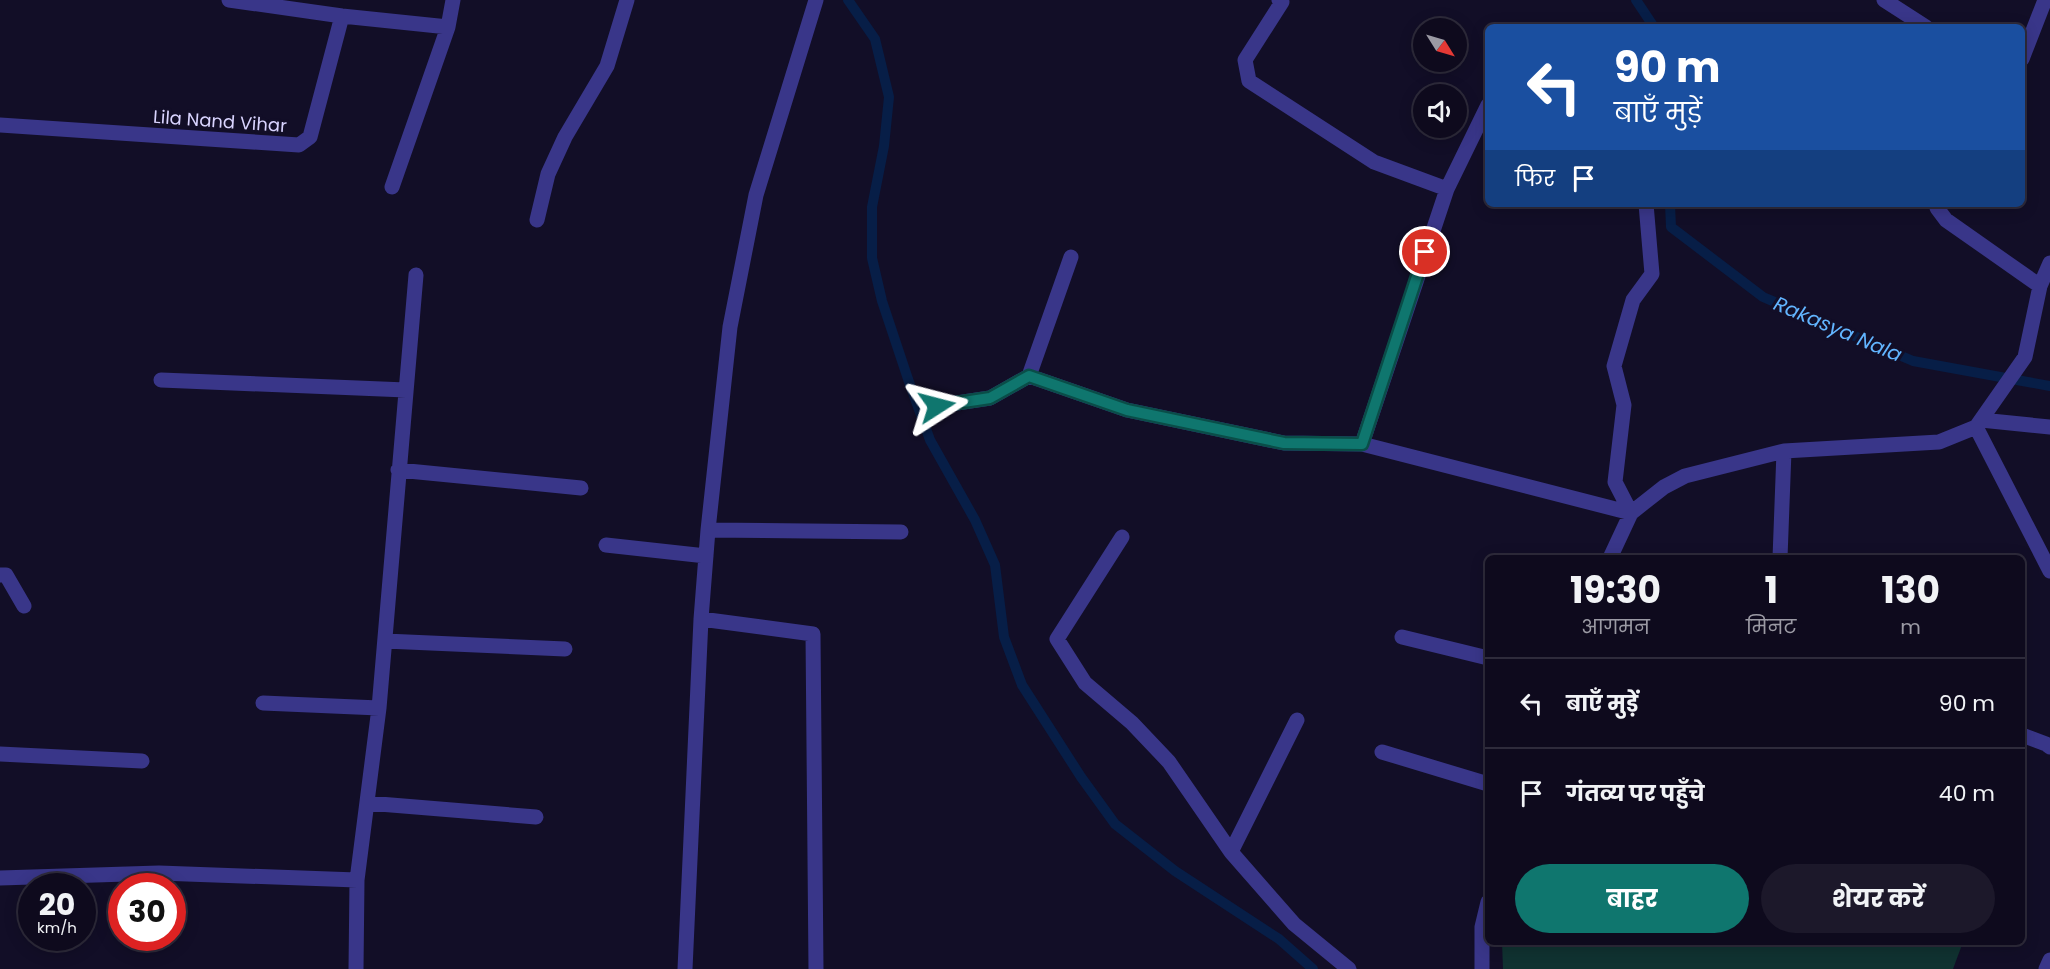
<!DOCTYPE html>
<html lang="hi">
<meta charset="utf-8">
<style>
body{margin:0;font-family:Poppins,"Noto Sans Devanagari",sans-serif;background:#1c182a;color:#f1f3f6;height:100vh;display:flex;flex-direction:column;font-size:22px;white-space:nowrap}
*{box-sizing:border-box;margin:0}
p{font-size:20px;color:#9b9aa4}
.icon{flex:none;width:33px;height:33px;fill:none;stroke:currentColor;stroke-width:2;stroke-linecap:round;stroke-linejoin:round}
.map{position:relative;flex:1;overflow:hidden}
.side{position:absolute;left:1485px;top:555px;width:540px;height:390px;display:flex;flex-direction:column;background:#0e0a1d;border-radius:9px;box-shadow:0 3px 15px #0003,0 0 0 2px #2e2b3b}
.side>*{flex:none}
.hud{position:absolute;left:1485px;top:24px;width:540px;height:183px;border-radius:9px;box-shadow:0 3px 15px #0003,0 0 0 2px #2e2b3b;background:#1a4fa0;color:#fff;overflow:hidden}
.needle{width:39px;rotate:127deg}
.fabs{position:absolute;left:1413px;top:18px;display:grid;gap:12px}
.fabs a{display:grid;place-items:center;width:54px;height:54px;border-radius:50%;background:#0e0a1d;box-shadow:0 3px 15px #0003,0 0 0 2px #2e2b3b;font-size:30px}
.speed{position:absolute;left:18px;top:873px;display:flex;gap:12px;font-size:30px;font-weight:700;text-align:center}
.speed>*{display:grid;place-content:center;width:78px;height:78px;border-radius:50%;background:#0e0a1d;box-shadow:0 3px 15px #0003,0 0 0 2px #2e2b3b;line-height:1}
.speed small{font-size:15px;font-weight:400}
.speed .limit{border:9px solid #d22;background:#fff;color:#111}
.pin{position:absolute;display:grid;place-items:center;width:51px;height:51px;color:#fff;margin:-26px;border:3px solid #fff;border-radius:50%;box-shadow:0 2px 6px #0007}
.me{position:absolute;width:66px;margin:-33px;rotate:81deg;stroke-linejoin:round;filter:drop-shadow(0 0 4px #0008)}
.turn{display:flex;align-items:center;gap:21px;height:126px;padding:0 30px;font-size:27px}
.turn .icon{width:78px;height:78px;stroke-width:2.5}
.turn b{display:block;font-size:42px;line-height:51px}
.then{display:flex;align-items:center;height:57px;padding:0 30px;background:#0003;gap:12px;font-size:22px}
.eta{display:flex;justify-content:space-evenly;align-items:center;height:102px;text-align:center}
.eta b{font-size:36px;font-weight:700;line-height:42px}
.primary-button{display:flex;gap:12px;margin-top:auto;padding:12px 30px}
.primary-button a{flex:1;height:69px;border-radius:36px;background:#0f766e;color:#fff;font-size:24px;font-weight:700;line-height:69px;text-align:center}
.primary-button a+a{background:#1c182a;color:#f1f3f6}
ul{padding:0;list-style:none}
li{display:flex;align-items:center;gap:18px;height:90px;padding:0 30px;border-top:2px solid #2e2b3b}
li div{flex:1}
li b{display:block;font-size:22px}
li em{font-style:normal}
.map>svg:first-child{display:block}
</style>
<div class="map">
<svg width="2050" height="969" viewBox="0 0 2050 969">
<rect width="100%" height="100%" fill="#120e27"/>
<path fill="#103231" d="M1502,942H1963L1953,969H1503Z"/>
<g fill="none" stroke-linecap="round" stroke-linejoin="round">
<path stroke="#071e47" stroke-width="10" d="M848,0L875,39L889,97L884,146L872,207V258L882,301L908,379L930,440L975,520L995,565L1004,637L1022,685L1081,777L1115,824L1175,871L1279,939L1313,969
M1636,0L1654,27
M1670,204L1671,227L1763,297L1913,361L2050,386"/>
<path stroke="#393689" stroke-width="15" d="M229,0L342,16L448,27
M1279,0L1282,2L1245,60L1249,81L1374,162L1447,189
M1884,0L1926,27
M2022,59L2045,0
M0,125L299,145L310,137L342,16
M392,187L448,27L453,0
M1938,204L1937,208L1946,220L2040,286
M537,220L548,174L565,137L607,66L627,0
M1029,376L1071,257
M161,380L406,390
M937,406L990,398L1029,376L1127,410L1284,443L1362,444L1631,513
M1981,420L2050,427
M1976,427L2050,571
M1362,444L1447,189L1488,105
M398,470L581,488
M1631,513L1615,482L1624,405L1614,366L1633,300L1652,274L1646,204
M708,530L901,532
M1122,537L1057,639L1085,683L1132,723L1169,762L1231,852L1294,924L1349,969
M606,545L706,556
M1610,558L1631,513L1664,487L1685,476L1784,451L1939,442L1976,427L2025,357L2040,286L2050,263
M1780,558L1784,451
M0,575H6L24,606
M701,619L813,634L816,969
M1402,637L1488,658
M385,641L565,649
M263,703L379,708
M2022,735L2046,744L2050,747
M1382,752L1488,784
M0,754L142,761
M367,803L536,817
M1231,852L1297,720
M0,878L159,873L357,880
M356,969L357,880L379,708L416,275
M685,969L701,619L708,530L730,327L756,195L816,0
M1482,969V927L1488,902
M2046,969L2050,960"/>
</g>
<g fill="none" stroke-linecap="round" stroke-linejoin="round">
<g stroke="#0a4d48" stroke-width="15">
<path id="route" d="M937,406L990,398L1029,376L1127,410L1284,443L1362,444L1425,252"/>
</g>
<use href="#route" stroke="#0f766e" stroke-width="10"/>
</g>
<g text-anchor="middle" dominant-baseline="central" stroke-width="6" stroke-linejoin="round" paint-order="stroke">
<g font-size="18" fill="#d9d4ff" stroke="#120e27">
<text transform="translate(220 121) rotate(4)">Lila Nand Vihar</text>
</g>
<g font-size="20" font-style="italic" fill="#62b5ff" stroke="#120e27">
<text transform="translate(1838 329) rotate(23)">Rakasya Nala</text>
</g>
</g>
</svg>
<div class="fabs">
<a><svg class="needle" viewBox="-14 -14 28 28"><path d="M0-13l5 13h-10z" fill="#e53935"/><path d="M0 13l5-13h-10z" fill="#9b9aa4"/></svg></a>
<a><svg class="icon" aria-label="sound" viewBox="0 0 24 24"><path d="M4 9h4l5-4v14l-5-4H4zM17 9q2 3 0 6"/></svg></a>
</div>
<div class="speed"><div>20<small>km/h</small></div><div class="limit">30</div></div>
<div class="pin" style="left:1425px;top:252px;background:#d93025"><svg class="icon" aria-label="arrive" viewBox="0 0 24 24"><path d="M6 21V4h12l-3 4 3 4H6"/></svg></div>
<svg class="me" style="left:937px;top:406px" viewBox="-20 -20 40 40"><path d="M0-17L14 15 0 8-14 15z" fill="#0f766e" stroke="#fff" stroke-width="4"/></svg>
<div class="hud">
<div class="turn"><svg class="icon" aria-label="left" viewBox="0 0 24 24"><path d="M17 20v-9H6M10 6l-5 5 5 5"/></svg><div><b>90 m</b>बाएँ मुड़ें</div></div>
<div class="then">फिर<svg class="icon" aria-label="arrive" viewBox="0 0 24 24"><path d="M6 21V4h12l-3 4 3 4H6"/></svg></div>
</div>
<section class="side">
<div class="eta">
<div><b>19:30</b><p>आगमन</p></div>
<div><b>1</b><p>मिनट</p></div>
<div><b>130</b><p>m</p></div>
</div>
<ul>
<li><svg class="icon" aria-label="left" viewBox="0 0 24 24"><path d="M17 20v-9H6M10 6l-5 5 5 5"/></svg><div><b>बाएँ मुड़ें</b></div><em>90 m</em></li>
<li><svg class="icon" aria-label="arrive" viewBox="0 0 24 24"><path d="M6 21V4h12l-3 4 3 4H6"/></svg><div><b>गंतव्य पर पहुँचे</b></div><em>40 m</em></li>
</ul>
<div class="primary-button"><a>बाहर</a><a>शेयर करें</a></div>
</section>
</div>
